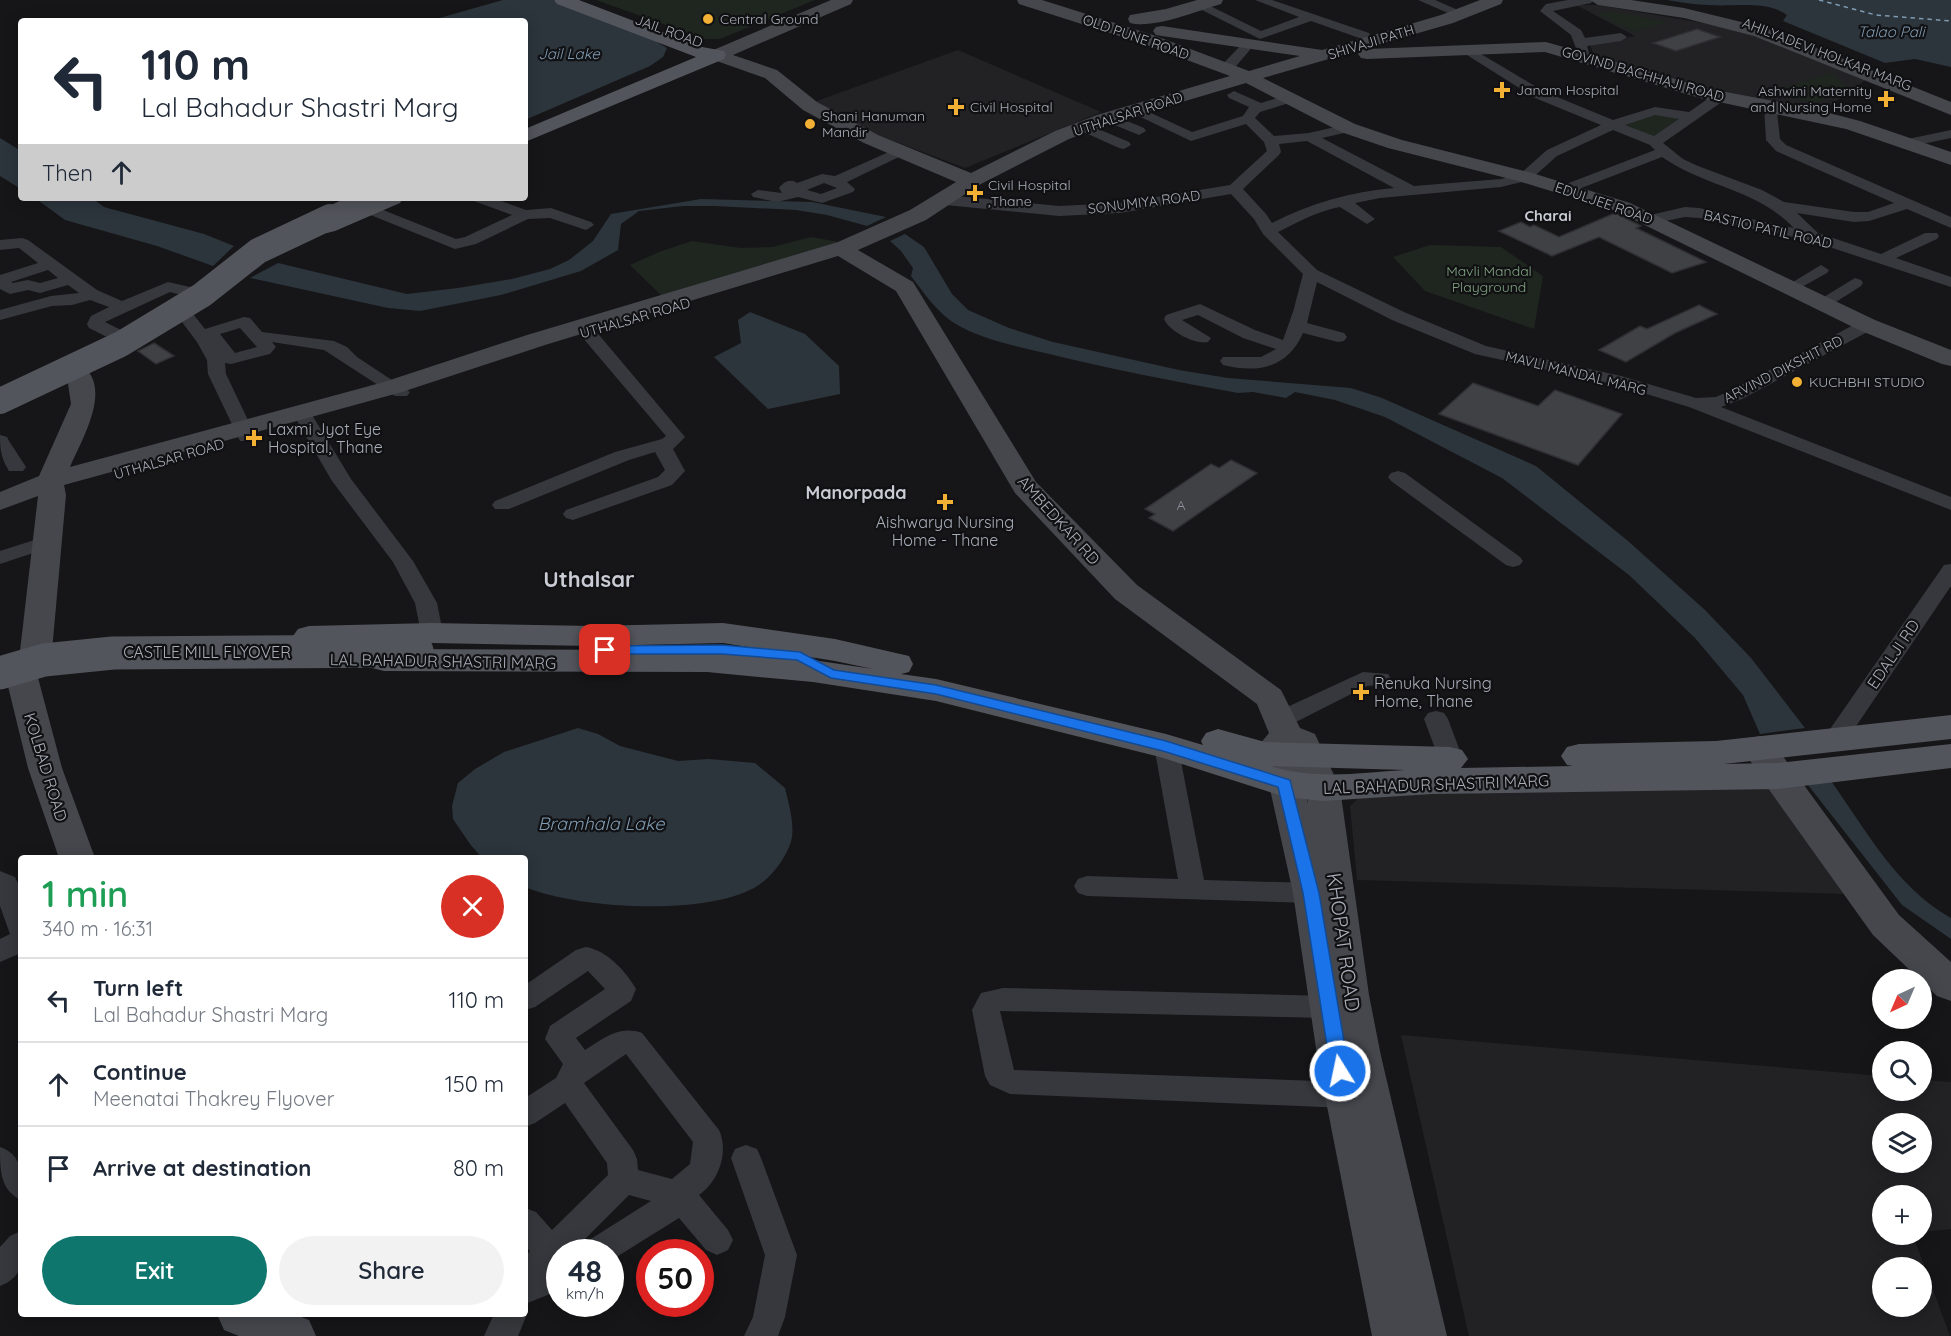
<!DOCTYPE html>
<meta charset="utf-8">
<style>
body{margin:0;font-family:Quicksand,sans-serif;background:#f2f2f3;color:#1f2937;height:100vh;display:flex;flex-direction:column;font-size:22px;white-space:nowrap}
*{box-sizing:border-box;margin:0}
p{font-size:20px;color:#747a83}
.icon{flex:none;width:33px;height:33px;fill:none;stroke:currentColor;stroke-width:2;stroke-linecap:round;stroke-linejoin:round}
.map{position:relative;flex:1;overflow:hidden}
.panel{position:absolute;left:18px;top:855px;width:510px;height:462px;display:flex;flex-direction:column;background:#fff;border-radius:6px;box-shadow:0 3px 15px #0003}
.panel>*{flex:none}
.banner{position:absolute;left:18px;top:18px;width:510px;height:183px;border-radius:6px;box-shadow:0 3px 15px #0003;background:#fff;color:#1f2937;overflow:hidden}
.needle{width:39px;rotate:224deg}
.tools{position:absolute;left:1872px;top:969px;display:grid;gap:12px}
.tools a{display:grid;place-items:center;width:60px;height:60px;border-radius:50%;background:#fff;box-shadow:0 3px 15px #0003;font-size:30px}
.speed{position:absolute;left:546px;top:1239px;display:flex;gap:12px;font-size:30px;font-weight:700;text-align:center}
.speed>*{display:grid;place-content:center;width:78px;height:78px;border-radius:50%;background:#fff;box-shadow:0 3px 15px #0003;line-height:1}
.speed small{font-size:15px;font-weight:400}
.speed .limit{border:9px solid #d22;background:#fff;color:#111}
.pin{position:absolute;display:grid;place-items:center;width:51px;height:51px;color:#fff;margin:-26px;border-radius:12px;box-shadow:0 3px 9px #0006}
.me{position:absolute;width:66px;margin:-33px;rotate:350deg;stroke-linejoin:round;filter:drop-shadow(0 0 4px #0008)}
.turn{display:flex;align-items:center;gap:21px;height:126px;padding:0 24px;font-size:27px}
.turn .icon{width:78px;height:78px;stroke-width:2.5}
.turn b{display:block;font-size:42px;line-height:51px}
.then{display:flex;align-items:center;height:57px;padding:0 24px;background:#0003;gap:12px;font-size:22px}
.round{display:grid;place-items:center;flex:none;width:63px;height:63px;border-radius:32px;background:#f2f2f3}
.headline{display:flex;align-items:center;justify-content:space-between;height:102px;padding:0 24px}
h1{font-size:36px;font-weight:600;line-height:45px;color:#1e9e55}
.action{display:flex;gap:12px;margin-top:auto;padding:12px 24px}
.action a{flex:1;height:69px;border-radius:36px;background:#0f766e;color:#fff;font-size:24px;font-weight:600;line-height:69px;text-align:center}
.action a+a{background:#f2f2f3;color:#1f2937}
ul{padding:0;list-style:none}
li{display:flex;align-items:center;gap:18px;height:84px;padding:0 24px;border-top:2px solid #e0e1e3}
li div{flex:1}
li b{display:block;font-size:22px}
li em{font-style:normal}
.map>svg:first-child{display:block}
</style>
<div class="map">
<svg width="1951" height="1336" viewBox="0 0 1951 1336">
<rect width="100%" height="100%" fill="#161618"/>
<path fill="#222225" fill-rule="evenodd" d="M1576,5H1598L1726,27L1757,36L1867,79L1819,113L1712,93L1594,56L1590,44L1635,36Z
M958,50L1101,112L965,168L867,131L814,102Z
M1762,786L1779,794L1847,894L1357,880L1350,806L1363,794Z
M1401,1035L1882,1076V1090H1922V1080L1951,1082V1229L1922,1232V1196H1882V1234L1913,1235L1950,1336H1469ZM1882,1124H1922V1162H1882ZM1882,1268H1922V1306H1882Z"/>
<path fill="#1e261f" d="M596,0H815L720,39H705Z
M1608,11L1667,22L1634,32L1598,14Z
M1832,73L1849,88L1816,103L1766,93Z
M1652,108L1683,118L1652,139L1618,126Z
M811,237L839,242L664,298L630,265L659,252L692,241L741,248L772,247Z
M1430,245L1501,247L1543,276L1534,329L1425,291L1393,257Z"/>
<path fill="#2c353c" d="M503,0H553L645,35L667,48L663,57L650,66L525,120V21H429Z
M1667,0H1951V67L1915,59L1885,63L1783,21L1787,15C1767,0 1733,7 1709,5C1695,5 1681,2 1667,0Z
M0,138L21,151V189L0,176Z
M35,198H92L104,207L204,234L234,246L213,266L157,246L65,220Z
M701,199L812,202L886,217L867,226L827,215L796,210L715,206H683L639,211L621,224L618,250L581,271L501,295L420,311L388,308L250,278L278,263L407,294L458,288L512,279L550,269L569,260L593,241L611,214Z
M905,234L924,247L952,294L968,310L1009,328L1053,342L1179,370L1228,378L1351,388L1382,398L1536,466L1628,541L1705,610L1751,658L1805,728L1760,734L1743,695L1695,638L1629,575L1502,478L1385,417L1335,400L1295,392L1286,398L1253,392L1238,393C1173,381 1109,369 1045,353C1015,346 980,339 954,323C936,311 924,293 911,276L913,268L901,251L890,241Z
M750,312L805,334L839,366L840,394L768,409L714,357L741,343L738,320Z
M578,728L598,734L620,746L678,761L709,759L755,763L785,788C789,805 797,831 789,847C782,863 770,879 754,888C703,916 578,909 525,887V858H482L470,844L453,819L452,806L458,783L475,769L504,752Z
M1831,781C1866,830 1897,888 1951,918V939L1902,905L1808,785Z"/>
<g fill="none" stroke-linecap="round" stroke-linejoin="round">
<path stroke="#7f9bb3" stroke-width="1.5" stroke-dasharray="4.5 4" stroke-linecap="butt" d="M1819,0L1876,15L1951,21"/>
</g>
<path fill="#404145" stroke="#303034" stroke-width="1.5" d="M1697,29L1720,37L1676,51L1653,43Z
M1615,213L1641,226L1636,228L1706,262L1672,273L1599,237L1552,256L1499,231L1521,222L1530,227L1534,225L1559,237Z
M1699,305L1717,314L1675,333L1626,362L1599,350L1640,326L1647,329Z
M154,343L174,356L156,364L138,351Z
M1473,383L1538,406L1555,390L1622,414L1578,465L1439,414Z
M1231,460L1257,473L1173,531L1149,518L1155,514L1145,509L1211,464L1219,468Z"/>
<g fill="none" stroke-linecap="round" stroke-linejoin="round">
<path fill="#37383d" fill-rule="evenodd" d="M1255,0H1272L1369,33L1371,36L1365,40L1311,21L1260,39L1192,5L1194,2H1202L1261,31L1299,17Z
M1418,0H1435L1458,10L1452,14L1448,13Z
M1568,0H1593L1591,3L1553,11L1581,30L1585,38L1621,33L1627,37L1621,41L1587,46L1590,56L1584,60L1580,59L1571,35L1540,11L1546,4Z
M1245,44L1249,45L1251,48L1249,51L1231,72H1221L1220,69L1221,66L1241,45Z
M1471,48L1545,92L1613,120L1655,107L1689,112L1716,93H1726L1728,96L1726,99L1663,143L1683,159L1698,166L1762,190L1784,202L1854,212H1868L1894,203L1776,151L1766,140L1764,106L1771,102L1776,103L1780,139L1786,145L1951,217V228L1907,209L1869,221L1854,222L1797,213L1818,233L1881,254L1925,233H1937L1939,236L1937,239L1896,258L1951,277V287L1808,240L1699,218L1685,217L1651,224L1646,222L1643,219L1646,216L1685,207L1699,208L1794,228C1755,188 1707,188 1662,157L1571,192H1561L1559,189L1561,186L1655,150L1650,145L1613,130L1557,156L1530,180L1501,187L1380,198L1355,203L1375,219L1367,224L1340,207C1318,211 1298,222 1278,232L1317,270L1404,312L1486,346L1621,376L1696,398L1716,397L1730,391L1861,321H1873L1876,325L1873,329L1742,399L1721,407L1951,497V510L1689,407L1617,385L1475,354L1392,320L1317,282L1307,323L1344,333L1347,337L1344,341L1338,342L1303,333C1288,367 1259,374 1223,365L1220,361L1223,357H1261L1276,349L1243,338L1198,315L1182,320L1211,338L1208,342C1195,345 1169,331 1164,319L1166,315L1200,304L1255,330L1283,340L1293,312L1303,274L1263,234L1254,219L1231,194L1120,213L1059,216L945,205L937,200L945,195L1059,206L1120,203L1230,185L1267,151L1264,142L1246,124L1191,141L1126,110L1128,107H1138L1192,132L1243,116L1249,107L1229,98L1227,95L1234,91L1261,103L1287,95L1292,96L1294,99L1292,102L1260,112L1255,118L1274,136L1309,133L1348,124L1353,125L1355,128L1353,131L1322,138L1414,186L1501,179L1520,174L1547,150L1601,125L1535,98L1467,55L1465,52ZM1655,115L1679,119L1654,136L1625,125ZM1307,141L1394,188C1351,192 1310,203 1272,223L1266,214L1243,189L1279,155L1281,152L1279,144Z
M1110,114L1144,128L1146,131L1139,135L1105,121L1103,118L1105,115Z
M1084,123L1129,142L1131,145L1124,149L1119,148L1079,130L1077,127Z
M1951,130V138L1908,147L1901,143L1903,140Z
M900,147L907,151L905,154L847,182L855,189L853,192L822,203L798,197L777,202L753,197L751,194L758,190L782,193L779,188C783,182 791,178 797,183L822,174L835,176ZM824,183L837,188L821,194L807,190Z
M472,198H493L526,210L551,208L591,222L594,225L586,230L550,218L528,219L476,244L455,249L363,212L360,209L368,204L373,206L456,239L465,237L512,215L474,201Z
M22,238L28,240L97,290L122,301L168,282L199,289L201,293L193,298L170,292L105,322L127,333L130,337L127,341H115L89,328L87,324L91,316L109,307L90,300L72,305L52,306L0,320V310L51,296L79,293L68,285L40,293L28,290L10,294L0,289V275L38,263L19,248L0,250V240ZM48,270L58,278L40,283L28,280L13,283L11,282Z
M1821,265L1829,270L1827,273L1791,293L1783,288Z
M1855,278L1861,280L1863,283L1861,286L1828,307L1822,308L1814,303Z
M187,313L193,314L205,329L244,317L250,318L262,332L334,341L347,347L357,357L410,392L407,396H395L324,350L272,342L276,347L270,354L231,364L225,363L226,374L256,437L254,441H240L208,374L207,360L197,342L179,318L181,314ZM240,328L257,347L235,353L220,334Z
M583,322L589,323L685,437L673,449L685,471L672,485L573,520L566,518L563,514L566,510L658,477L665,470L655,452L629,460L509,509H495L492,505L495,501L615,452L662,439L666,436L577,331L574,327L577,323Z
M302,408L309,410L351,479L413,561L437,603L443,633L440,638L432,640L424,638L421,633L415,603L393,562L332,481L293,414L295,410Z
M0,435L7,437L9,441L26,467L23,471H9C1,458 0,450 0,435Z
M1398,471L1405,473L1520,557L1523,561L1520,565L1513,567L1506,565L1391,481L1388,477L1391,473Z
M47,536L54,538L57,542L54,546L0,564V551Z
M1951,564V586L1844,744L1836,746L1828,744L1824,738L1828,732L1944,565Z
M1363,672L1388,674L1391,679L1388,684L1367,686L1288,726L1280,728L1272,726L1268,720L1272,714Z
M1436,711L1444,713L1448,719L1463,759L1459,765L1451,767L1443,765L1439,759L1424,719L1428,713Z
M1166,738L1174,740L1178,746L1204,880L1311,883L1320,886L1324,893L1320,900L1311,903L1087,896L1078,893L1074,886L1078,879L1087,876L1178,879L1154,746L1158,740Z
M0,871L15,877L21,890V953L0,962V939L10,934L0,906Z
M586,947C606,950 626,971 636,989L631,1001L576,1038L585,1050C604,1038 619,1025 642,1033L719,1130C729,1152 719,1181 699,1195L728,1230L733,1240L728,1250L717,1255L706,1250L679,1218L610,1261V1252H581L586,1242L651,1201L629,1195L572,1252H560V1290L525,1304V1257L530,1251L525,1246V1208L536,1212L552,1230L608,1175L607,1163L565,1103L535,1123L525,1127V1098L556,1078L563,1064L545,1039L550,1026L605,989L588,971L535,1007L525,1010V985L576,950ZM626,1054L693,1142L690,1164L672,1179L638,1170L637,1159L633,1150L584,1083Z
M1003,988L1329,996L1339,999L1343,1007L1339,1015L1329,1018L1000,1011L1014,1070L1345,1082L1355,1086L1360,1095L1355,1104L1345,1108L1010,1094L990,1085L985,1076L972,1010L981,993Z
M746,1145L757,1149L761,1158L797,1255L785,1317L778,1336H744L753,1317L765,1255L731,1158L735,1149Z
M0,1147C25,1156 21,1177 21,1200C0,1190 0,1170 0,1147Z
M21,1231C21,1256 28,1275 0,1286V1247L10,1236Z
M525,1308L527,1314L518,1336H484L494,1314H525Z"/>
<path fill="#45474d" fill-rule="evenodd" d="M831,0H853L851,4L733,55L777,70L817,102L878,135L971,173L1055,131L1097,115L1230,76L1141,43L1019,4L1017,0H1042L1153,35L1249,71L1300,56L1162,36L1156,35L1153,31L1156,27L1162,26L1322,50L1441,15L1480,0H1503L1501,4L1453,23L1263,78L1355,124L1402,140L1532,173L1630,203L1875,320L1951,350V366L1942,364L1859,330L1616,211L1518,181L1388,148L1341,132L1246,83L1111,123L1069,139L979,185L926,220L858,250L913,282L1036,482L1137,585L1281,690L1300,728L1315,734L1340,788L1369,995L1381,1056L1447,1336H1372L1317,1055L1293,893L1260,744L1269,733L1257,704L1115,599L1015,493L896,291L838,256L545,345L402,392L64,485L66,495L52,651L37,674L62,768L95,858H59L28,768L5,674L20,651L38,496L0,510V492L39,476L71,404L67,377L57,366L60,361C71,358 77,360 85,368C111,392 81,441 70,467L384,382L527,335L838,242L910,210L956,182L864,143L803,110L765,78L711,59L708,55L711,51ZM1301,777L1306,788L1308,804Z
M1197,0H1223L1221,4C1197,11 1154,29 1130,23L1128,19L1130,15L1166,9Z
M1590,0H1631L1684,8L1766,28L1951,102V115L1754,36L1684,18L1598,5Z
M1546,42L1710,89L1806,107L1860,121L1951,152V165L1846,129L1700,98L1545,52L1367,59L1361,58L1358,54L1361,50L1367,49Z
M1759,736L1771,740L1899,915L1951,962V1001L1937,996L1873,935L1765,784L1742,748L1747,740Z
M217,1314H294L309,1320L316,1336H239L224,1330Z"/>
<path fill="#53555c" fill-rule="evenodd" d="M554,0H579L702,47L724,51L726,55L724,59L525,142V129L696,57L557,4Z
M373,198H403L400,203L335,231L327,233L319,231L316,226L319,221Z
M432,623L592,626L723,623L835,639L909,656L913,664L909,672L901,674L936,679L1166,734L1203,745L1201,741L1206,733L1218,729L1265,742L1450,747L1462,750L1468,759L1461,768L1573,766L1567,765L1561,756L1567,747L1579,744L1716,741L1951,715V739L1724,764L1777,763L1951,744V768L1777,789L1432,794L1323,801L1285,797L1160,757L936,701L813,682L707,672L384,671L372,668L368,660L372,652L384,649L707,650L813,660L873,669L835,661L723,643L592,646L432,643L309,646L298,643L293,636L298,629L309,626ZM1270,766L1405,770C1360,773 1314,780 1270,766Z"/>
<path stroke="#53555c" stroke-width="20" d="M327,218L363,201"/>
<path stroke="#53555c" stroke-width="26" d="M0,401L121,344L202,295L258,251L330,217"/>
<path stroke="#53555c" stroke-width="33" d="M0,673L44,660L113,653L417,651"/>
</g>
<path fill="#1a73e8" stroke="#114b97" stroke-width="1.5" d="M722,645L800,652L834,670L936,685L1166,741L1290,780L1319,893L1349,1071L1346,1077L1340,1079L1334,1077L1331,1071L1303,893L1278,787L1163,751L936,694L831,678L797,660L722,654H605L598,650L605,646Z"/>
<g fill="#f2b134" stroke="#111113" stroke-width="2">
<circle cx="708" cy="19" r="6"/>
<path d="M1499 81h6v6h6v6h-6v6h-6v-6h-6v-6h6z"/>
<path d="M1883 90h6v6h6v6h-6v6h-6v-6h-6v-6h6z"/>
<path d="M953 98h6v6h6v6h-6v6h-6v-6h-6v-6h6z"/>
<circle cx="810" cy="124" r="6"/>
<path d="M972 184h6v6h6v6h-6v6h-6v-6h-6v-6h6z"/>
<circle cx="1797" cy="382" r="6"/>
<path d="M251 429h6v6h6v6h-6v6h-6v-6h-6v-6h6z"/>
<path d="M942 493h6v6h6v6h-6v6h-6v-6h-6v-6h6z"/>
<path d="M1358 683h6v6h6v6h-6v6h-6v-6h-6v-6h6z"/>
</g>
<g text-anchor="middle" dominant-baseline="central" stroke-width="4.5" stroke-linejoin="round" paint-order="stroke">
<g font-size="14" fill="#a8adb8" stroke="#111113" text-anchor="start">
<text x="720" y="19">Central Ground</text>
<text x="1516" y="90">Janam Hospital</text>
<text x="1872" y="91" text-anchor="end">Ashwini Maternity<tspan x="1872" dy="16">and Nursing Home</tspan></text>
<text x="970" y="107">Civil Hospital</text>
<text x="822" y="116">Shani Hanuman<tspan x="822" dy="16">Mandir</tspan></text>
<text x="988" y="185">Civil Hospital<tspan x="988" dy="16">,Thane</tspan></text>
<text x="1809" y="382">KUCHBHI STUDIO</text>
</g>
<g font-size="14" fill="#a8adb8" stroke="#111113">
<text transform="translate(669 31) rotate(20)">JAIL ROAD</text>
<text transform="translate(1136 37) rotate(19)">OLD PUNE ROAD</text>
<text transform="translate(1371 42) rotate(-17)">SHIVAJI PATH</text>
<text transform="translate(1827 54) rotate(21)">AHILYADEVI HOLKAR MARG</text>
<text transform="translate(1643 74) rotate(16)">GOVIND BACHHAJI ROAD</text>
<text transform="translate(1128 114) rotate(-18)">UTHALSAR ROAD</text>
<text transform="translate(1144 202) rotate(-7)">SONUMIYA ROAD</text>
<text transform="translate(1604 203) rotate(19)">EDULJEE ROAD</text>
<text transform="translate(1768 229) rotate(13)">BASTIO PATIL ROAD</text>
<text transform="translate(635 318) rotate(-16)">UTHALSAR ROAD</text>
<text transform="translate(1783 369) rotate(-27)">ARVIND DIKSHIT RD</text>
<text transform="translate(1576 373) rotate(14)">MAVLI MANDAL MARG</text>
<text transform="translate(169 459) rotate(-16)">UTHALSAR ROAD</text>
</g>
<g font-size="14" fill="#7fa381" stroke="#111113">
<text x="1489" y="271">Mavli Mandal<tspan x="1489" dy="16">Playground</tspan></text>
</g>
<g font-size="14" fill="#8e929b">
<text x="1181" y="505">A</text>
</g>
<g font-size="15" font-style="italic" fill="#7f9bb3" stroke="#111113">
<text x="1891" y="31">Talao Pali</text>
<text x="569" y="53">Jail Lake</text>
</g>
<g font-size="15" font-weight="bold" fill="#c9ccd4" stroke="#111113">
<text x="1548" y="215">Charai</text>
</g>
<g font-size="16" fill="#a8adb8" stroke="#111113" text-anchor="start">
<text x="268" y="429">Laxmi Jyot Eye<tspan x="268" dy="18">Hospital, Thane</tspan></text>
<text x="945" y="522" text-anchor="middle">Aishwarya Nursing<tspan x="945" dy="18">Home - Thane</tspan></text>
<text x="1374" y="683">Renuka Nursing<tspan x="1374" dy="18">Home, Thane</tspan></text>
</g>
<g font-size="16" fill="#a8adb8" stroke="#111113">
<text transform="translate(1059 520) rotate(48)">AMBEDKAR RD</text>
<text x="207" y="652">CASTLE MILL FLYOVER</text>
<text transform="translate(1893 654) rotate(-56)">EDALJI RD</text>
<text transform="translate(443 661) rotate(1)">LAL BAHADUR SHASTRI MARG</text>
<text transform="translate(46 767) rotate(73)">KOLBAD ROAD</text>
<text transform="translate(1436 784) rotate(-2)">LAL BAHADUR SHASTRI MARG</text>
</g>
<g font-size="18" font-weight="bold" fill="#c9ccd4" stroke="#111113">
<text x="856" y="492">Manorpada</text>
</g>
<g font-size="18" font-style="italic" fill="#7f9bb3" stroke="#111113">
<text x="601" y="823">Bramhala Lake</text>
</g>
<g font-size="20" fill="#a8adb8" stroke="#111113">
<text transform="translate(1344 942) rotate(82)">KHOPAT ROAD</text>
</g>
<g font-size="22" font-weight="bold" fill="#c9ccd4" stroke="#111113">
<text x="589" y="579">Uthalsar</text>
</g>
</g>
</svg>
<div class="tools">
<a><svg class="needle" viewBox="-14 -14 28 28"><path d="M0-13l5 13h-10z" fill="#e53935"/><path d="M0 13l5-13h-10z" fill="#747a83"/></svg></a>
<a><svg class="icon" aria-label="search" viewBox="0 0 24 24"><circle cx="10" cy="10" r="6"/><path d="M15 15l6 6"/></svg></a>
<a><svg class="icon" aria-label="layers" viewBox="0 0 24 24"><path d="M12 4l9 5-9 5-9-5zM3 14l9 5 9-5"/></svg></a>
<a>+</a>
<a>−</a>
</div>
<div class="speed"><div>48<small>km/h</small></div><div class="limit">50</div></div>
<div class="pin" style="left:605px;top:650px;background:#d93025"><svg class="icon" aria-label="arrive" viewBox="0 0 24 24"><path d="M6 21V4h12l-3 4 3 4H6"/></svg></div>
<svg class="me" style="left:1340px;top:1071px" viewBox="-20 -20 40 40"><circle r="17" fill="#1a73e8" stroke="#fff" stroke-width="3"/><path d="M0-11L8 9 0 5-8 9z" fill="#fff"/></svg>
<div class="banner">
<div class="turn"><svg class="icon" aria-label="left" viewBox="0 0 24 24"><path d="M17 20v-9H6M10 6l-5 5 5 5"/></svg><div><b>110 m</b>Lal Bahadur Shastri Marg</div></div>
<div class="then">Then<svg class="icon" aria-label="ahead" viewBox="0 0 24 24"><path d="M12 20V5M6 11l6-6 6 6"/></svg></div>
</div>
<section class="panel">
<div class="headline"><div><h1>1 min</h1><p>340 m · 16:31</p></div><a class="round" style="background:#d93025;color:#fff"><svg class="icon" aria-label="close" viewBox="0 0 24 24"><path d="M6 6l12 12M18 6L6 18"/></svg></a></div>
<ul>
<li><svg class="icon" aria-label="left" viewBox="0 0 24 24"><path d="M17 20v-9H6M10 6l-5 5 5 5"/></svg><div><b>Turn left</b><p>Lal Bahadur Shastri Marg</p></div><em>110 m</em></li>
<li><svg class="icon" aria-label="ahead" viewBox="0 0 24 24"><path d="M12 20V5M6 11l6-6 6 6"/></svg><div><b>Continue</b><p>Meenatai Thakrey Flyover</p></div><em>150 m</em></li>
<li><svg class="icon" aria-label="arrive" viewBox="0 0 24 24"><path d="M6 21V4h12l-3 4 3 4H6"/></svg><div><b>Arrive at destination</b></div><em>80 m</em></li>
</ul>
<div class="action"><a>Exit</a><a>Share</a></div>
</section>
</div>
